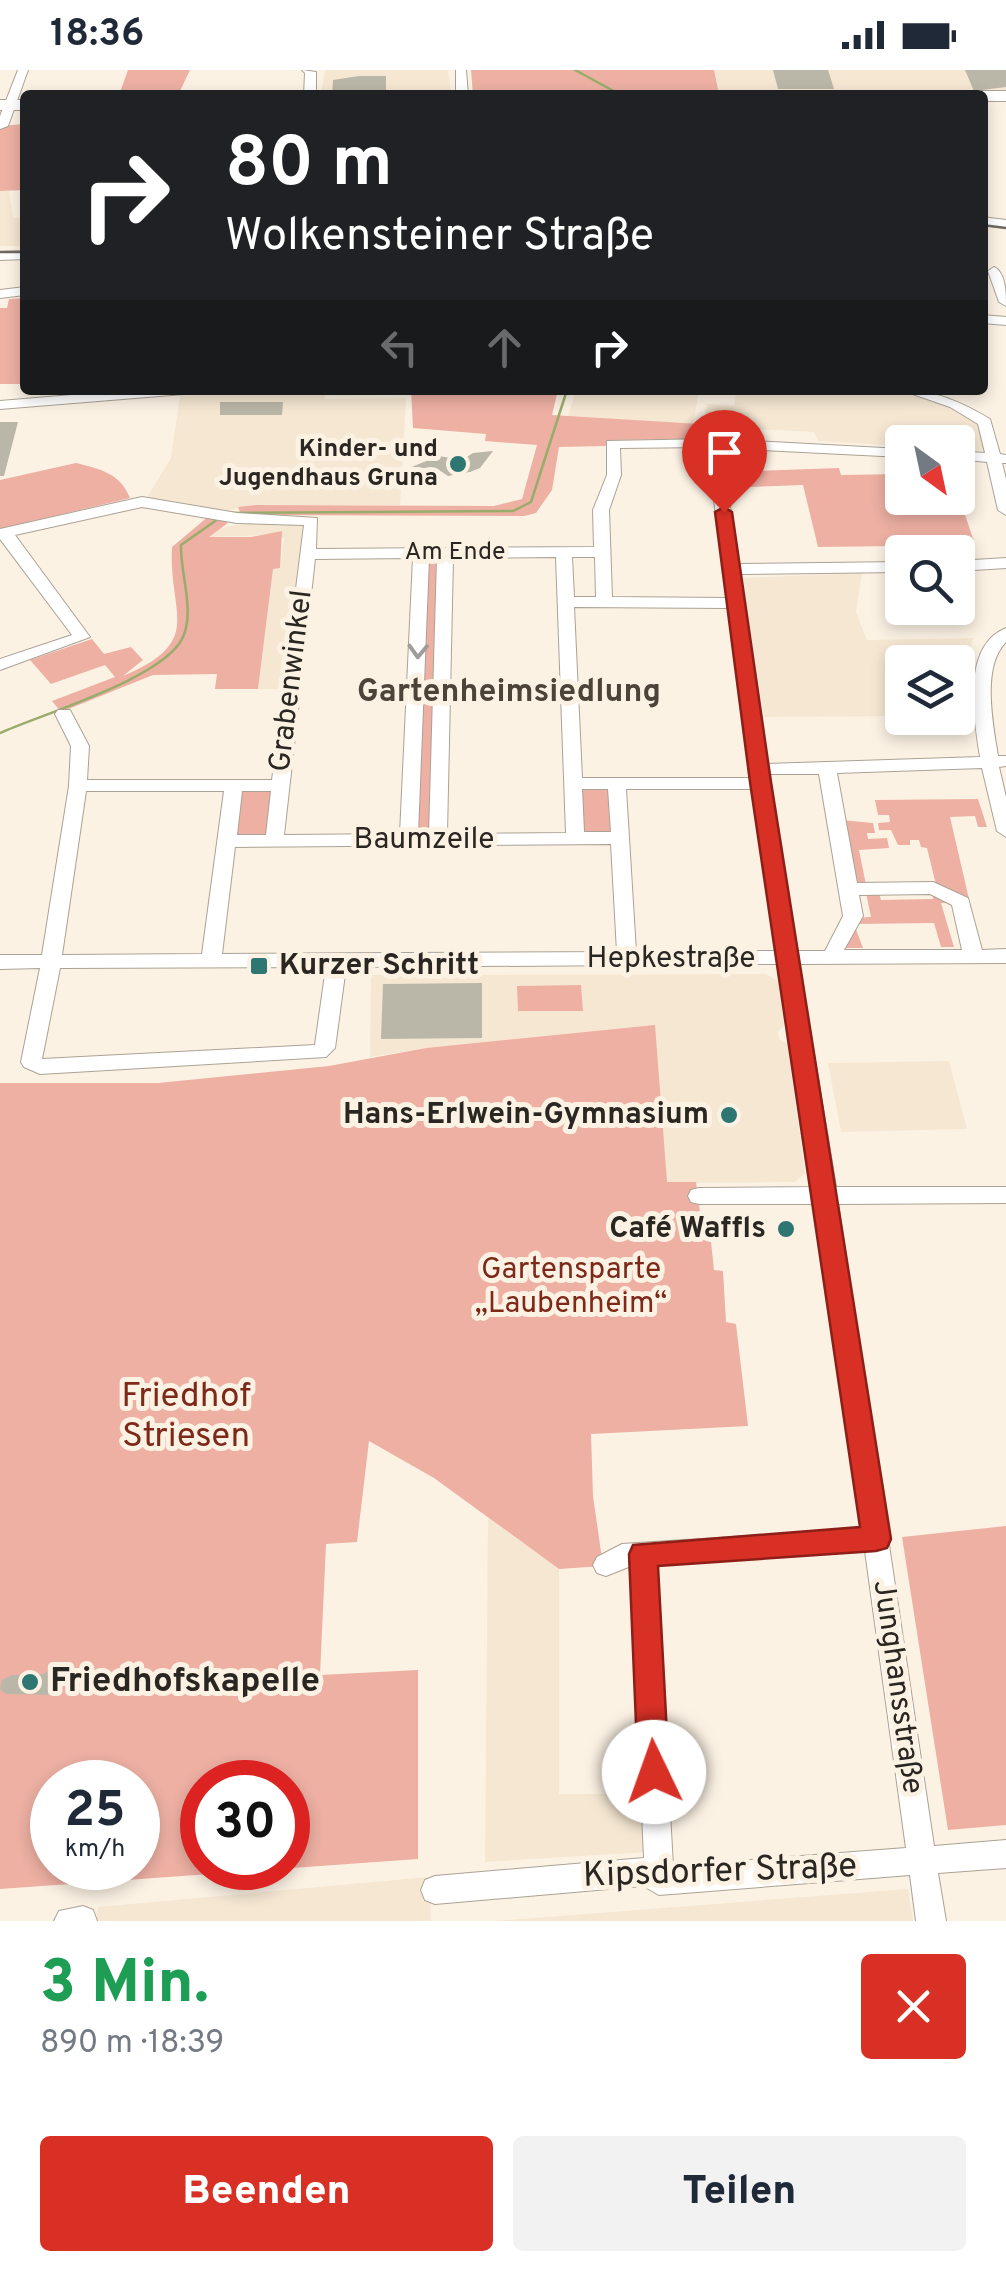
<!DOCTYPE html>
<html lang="de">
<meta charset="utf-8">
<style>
body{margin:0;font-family:Overpass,sans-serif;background:#f2f2f3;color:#1f2937;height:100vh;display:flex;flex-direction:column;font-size:38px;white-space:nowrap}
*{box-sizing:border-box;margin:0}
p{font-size:32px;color:#747a83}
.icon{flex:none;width:55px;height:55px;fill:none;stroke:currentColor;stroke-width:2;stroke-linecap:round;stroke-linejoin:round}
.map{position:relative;height:1851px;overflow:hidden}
.drawer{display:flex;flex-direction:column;background:#fff;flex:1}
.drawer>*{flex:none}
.guide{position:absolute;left:20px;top:20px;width:968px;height:305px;border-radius:10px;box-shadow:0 5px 15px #0003;background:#202124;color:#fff;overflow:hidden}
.needle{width:65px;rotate:147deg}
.controls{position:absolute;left:885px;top:355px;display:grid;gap:20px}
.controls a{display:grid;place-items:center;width:90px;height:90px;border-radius:10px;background:#fff;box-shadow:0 5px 15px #0003;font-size:50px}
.speed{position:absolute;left:30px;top:1690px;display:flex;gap:20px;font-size:50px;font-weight:700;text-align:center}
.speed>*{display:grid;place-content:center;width:130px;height:130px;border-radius:50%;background:#fff;box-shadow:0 5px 15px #0003;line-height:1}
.speed small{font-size:25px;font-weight:400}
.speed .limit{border:15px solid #d22;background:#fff;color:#111}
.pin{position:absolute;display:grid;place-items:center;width:85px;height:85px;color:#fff;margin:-102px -42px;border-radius:50% 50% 50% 0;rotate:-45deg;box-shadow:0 0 10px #0007}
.pin .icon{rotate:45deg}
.me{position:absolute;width:110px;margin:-55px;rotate:357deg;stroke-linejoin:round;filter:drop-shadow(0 0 8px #0008)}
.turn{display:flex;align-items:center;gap:35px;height:210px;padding:0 40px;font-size:45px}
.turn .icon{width:130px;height:130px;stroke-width:2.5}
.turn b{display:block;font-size:70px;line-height:85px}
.lanes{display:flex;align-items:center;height:95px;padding:0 40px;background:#0003;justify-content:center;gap:50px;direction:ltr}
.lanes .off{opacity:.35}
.round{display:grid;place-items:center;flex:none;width:105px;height:105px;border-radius:10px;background:#f2f2f3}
.overview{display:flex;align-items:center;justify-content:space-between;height:170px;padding:0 40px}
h1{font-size:60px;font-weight:800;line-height:75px;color:#1e9e55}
.button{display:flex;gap:20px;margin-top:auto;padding:20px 40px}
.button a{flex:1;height:115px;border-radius:10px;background:#d93025;color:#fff;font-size:40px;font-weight:800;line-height:115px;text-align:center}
.button a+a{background:#f2f2f3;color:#1f2937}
.status{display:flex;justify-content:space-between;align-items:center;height:70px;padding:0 50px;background:#fff;direction:ltr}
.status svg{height:28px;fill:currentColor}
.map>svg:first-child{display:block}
</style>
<div class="status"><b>18:36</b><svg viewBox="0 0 49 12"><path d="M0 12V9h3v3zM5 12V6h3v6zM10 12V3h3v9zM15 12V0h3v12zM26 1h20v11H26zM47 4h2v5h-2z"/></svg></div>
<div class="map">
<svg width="1006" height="1851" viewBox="0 0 1006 1851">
<rect width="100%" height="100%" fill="#fcf2e4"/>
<path fill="#f5e7d2" d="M325,0H448L451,24L321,25Z
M714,0H1006V22L719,24Z
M0,121H9L13,148H25V176H0Z
M258,320H324L325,329L406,328L400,435H256L219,442L175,431L146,429L171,388L180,326Z
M576,320H699L693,354L568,346Z
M737,320H895L961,341L977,350L987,378L983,381L958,379V372H902V376L818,371L814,362L715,357L704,348L707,334L734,336Z
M277,451L306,453L284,619H258L273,499L280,498L284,468L270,465L206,467L227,456Z
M862,503L856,542L867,570L973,568L966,600L967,645H958V592H902V646L764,647L742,508Z
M766,904L778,911L784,956L778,962L779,969L787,973L805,1103L795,1112L668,1113L503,972L426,978L370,987L371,905Z
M949,991L967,1059L841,1062L828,993Z
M488,1448L559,1499V1724H645L648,1782L485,1792Z
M429,1807L431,1851H96L98,1837Z
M908,1819L913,1851H495Z"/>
<path fill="#edb0a3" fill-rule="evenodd" d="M128,0H190L178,25H119Z
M471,0H714L719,24L473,25Z
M25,54V120L0,121V56Z
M25,228L23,314H0V238H7L9,229Z
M411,320H558L552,345L700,354L701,369L611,370L605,376L559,377L552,420L536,443L524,446L251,445L240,442L238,437L256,435L494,436L522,429L537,375L485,371L486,364L413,358Z
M76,393C100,399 120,403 130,428L0,459V410Z
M839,398L841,405L902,404V428H958V423L975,475L818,477L803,415L749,417L747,412H735L731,416L729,402Z
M210,445L228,453L209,467H251L282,461L280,498L273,499L258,619H215L217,604L153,605L61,642L52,631L115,607L105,595L51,614L30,590L92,569L104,584L131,577L143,590L123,606C206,571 168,544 172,477Z
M428,488H439L431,764H417Z
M586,717L611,719L614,761L583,762L581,719Z
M272,719L269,764H235L240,721Z
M978,729L987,757H978L975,746L950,747L969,829L936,815L927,778L921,777L919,770H910V775H898L891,760H879L878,753L890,752L889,745H878L875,730Z
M841,750L873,753L875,763H867L868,769L887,768L889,778L859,780L866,815L857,816Z
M866,823H879L881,830L933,829V823L953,832L941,833L954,877H941L934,853L854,854L863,878H837L856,848L871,847Z
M581,915L583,941H518L517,916Z
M655,955L667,1112H696L700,1142L708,1143L714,1200L723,1201L726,1252L736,1254L748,1356L591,1364L593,1426L603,1496L559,1499L434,1408L369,1371L357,1472L326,1474L320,1605L418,1600V1789L0,1819V1013H158L329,996L426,978ZM52,1712H138V1798H52ZM202,1712H288V1798H202Z
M1006,1456V1755L948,1760L902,1467Z"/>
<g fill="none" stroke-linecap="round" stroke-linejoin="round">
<path stroke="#99ac6b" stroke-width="2.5" d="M575,0L621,25
M231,443L513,441L531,432L567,320
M0,663C42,644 165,608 183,567C195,540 180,503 181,475L218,449"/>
</g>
<path fill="#bab7a8" d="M773,0H828L834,19H778Z
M965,0H1006V17L974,21Z
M359,6H386V22L332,25L333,10Z
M220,332H283L282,345H220Z
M0,352H18L4,406H0Z
M493,381L480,398L470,402L448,406L436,398H409L439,386L462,390L473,383Z
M482,913V968L381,969L383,914Z
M52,1599L60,1603L56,1625L6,1624L0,1619L2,1610L12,1605L43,1604Z"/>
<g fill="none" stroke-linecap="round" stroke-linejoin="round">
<g stroke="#aba295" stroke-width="2">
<path id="minor" d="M18,0H28L8,56L0,59V46Z
M302,0L316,2V25H304L305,3Z
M456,0H466L468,25H456Z
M982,147L1006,150V158L982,155Z
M25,181V189L0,190V182Z
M994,197C1006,203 1006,223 1006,236L999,232L988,201Z
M25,217V225L0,228V220Z
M982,245L1006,247V255L982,253Z
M132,320H191L184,324L0,339V331Z
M901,320C935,320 961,332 990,349L1000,384L1006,385V393H1002L1006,409V445L998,440L987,392L958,389V381L985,383L978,354L950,337Z
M714,369L902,379V387L722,378L738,494L902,492V502L740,504L766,694L980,687C974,649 961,576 1006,558V572C981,597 993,654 998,686H1006V696L999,697L1006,727V767L997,761L982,698L837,703L857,813L933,812L968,828L982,880L1006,879V893L799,894L836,1117H1006V1133L838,1134L934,1776L1006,1770V1798L938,1803L946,1851H916L910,1805L659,1825L643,1816L435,1834L425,1830L421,1820L425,1810L435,1806L644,1788L631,1496L606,1506L597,1503L593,1495L597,1487L622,1474L862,1459L816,1134H699L691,1132L688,1126L691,1120L699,1118L814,1117L779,894L346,897L335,978L326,987L40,1004L24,997L21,992L40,898L0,899V885H42L69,716L71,676L55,644L58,640H70L89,676L87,710H272L304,455L237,453L142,437L15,465L90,567L0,600V589L72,565L0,469V459L142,427L237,443L317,448L316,479L594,477L593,440L607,405V371ZM707,377L727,528L612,527L609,440L621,405L620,378ZM556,487L566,763L447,764L453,488ZM572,487H595L596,527H574ZM413,488L400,764L284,765L315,489ZM429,488H437L429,764H418ZM574,537L728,538L750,708H582ZM768,704H819L843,846L825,881H797ZM582,719H608L611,762H584ZM626,719H752L777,881L636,882ZM86,721H224L202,884L62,885ZM242,721H271L266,765H237ZM611,774L617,882L222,884L235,777ZM930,824L952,835L962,880H844L863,846L859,825ZM326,897L315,975L42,989L60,898ZM865,1481L906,1778L673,1796L656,1494Z
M1006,488V498L958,501V491Z
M83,1836L93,1840L97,1851H54L59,1841Z"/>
</g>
<g stroke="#aba295" stroke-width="2">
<path id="major" d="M982,21H1006V31H982V25H975Z
M0,30H25V40H0Z"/>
</g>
<use href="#minor" fill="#fff" fill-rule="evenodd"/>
<use href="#major" fill="#fff" fill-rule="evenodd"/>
<path stroke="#6f6961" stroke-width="2.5" d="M982,155L1006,158
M0,182H25"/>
</g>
<defs><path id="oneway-chevron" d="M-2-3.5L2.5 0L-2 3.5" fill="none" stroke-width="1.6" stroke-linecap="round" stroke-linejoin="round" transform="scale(2.5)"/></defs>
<use stroke="#9f9d9b" href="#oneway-chevron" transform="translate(418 581) rotate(92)"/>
<path fill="#d93025" stroke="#8d1f18" stroke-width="2.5" d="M724,437L732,442L771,712L891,1469L887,1478L876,1481L658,1496L669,1702L665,1712L654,1717L643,1712L638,1702L629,1484L633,1475L860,1457L750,712L715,442Z"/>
<g fill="#2d7671" stroke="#fcf2e4" stroke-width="4">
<circle cx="458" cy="394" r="10"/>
<rect x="249" y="886" width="20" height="20" rx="5"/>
<circle cx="729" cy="1045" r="10"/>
<circle cx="786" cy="1159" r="10"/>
<circle cx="30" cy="1612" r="10"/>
</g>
<g text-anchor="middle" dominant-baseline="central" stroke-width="10" stroke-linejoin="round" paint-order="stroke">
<g font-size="25" font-weight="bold" fill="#2a2621" stroke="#fcf2e4" text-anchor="end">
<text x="438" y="380">Kinder- und<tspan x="438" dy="29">Jugendhaus Gruna</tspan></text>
</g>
<g font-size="25" fill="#2a2621" stroke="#fcf2e4">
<text x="455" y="483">Am Ende</text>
</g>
<g font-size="30" fill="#2a2621" stroke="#fcf2e4">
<text transform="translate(292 611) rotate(-83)">Grabenwinkel</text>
<text x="424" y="770">Baumzeile</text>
<text x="671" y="889">Hepkestraße</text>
<text transform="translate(897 1617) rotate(82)">Junghansstraße</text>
</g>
<g font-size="30" font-weight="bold" fill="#2a2621" stroke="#fcf2e4" text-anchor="end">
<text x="279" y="896" text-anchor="start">Kurzer Schritt</text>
<text x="709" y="1045">Hans-Erlwein-Gymnasium</text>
<text x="766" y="1159">Café Waffls</text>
</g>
<g font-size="30" fill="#7d2818" stroke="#fcf2e4">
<text x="571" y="1200">Gartensparte<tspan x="571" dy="34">„Laubenheim“</tspan></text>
</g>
<g font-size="32" font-weight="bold" fill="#4c4439" stroke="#fcf2e4">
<text x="509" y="623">Gartenheimsiedlung</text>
</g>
<g font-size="35" fill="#7d2818" stroke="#fcf2e4">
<text x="186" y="1327">Friedhof<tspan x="186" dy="40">Striesen</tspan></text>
</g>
<g font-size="35" font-weight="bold" fill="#2a2621" stroke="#fcf2e4" text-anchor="start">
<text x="50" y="1612">Friedhofskapelle</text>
</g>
<g font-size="35" fill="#2a2621" stroke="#fcf2e4">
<text transform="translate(720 1802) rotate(-2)">Kipsdorfer Straße</text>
</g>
</g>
</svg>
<div class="controls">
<a><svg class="needle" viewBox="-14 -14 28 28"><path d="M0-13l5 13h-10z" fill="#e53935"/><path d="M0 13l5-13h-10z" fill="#747a83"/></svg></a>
<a><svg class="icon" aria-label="search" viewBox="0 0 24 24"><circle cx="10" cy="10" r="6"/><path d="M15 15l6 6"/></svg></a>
<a><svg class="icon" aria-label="layers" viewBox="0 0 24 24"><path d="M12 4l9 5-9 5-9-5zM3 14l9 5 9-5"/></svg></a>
</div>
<div class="speed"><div>25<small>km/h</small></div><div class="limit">30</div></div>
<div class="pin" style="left:724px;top:442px;background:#d93025"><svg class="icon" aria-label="arrive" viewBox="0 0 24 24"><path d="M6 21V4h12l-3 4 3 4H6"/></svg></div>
<svg class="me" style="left:654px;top:1702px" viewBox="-20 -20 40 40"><circle r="19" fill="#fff"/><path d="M0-13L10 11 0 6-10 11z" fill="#d93025"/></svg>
<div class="guide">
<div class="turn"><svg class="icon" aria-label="right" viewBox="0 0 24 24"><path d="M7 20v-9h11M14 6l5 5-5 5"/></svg><div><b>80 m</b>Wolkensteiner Straße</div></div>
<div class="lanes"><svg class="icon off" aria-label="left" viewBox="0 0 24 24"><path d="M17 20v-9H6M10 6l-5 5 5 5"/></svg><svg class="icon off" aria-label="ahead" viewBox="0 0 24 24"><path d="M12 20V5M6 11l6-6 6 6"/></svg><svg class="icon" aria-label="right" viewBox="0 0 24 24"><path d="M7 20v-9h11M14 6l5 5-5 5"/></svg></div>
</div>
</div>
<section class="drawer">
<div class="overview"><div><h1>3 Min.</h1><p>890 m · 18:39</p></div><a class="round" style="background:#d93025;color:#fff"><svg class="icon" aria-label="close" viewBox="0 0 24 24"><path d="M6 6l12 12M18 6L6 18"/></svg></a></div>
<div class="button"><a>Beenden</a><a>Teilen</a></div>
</section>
